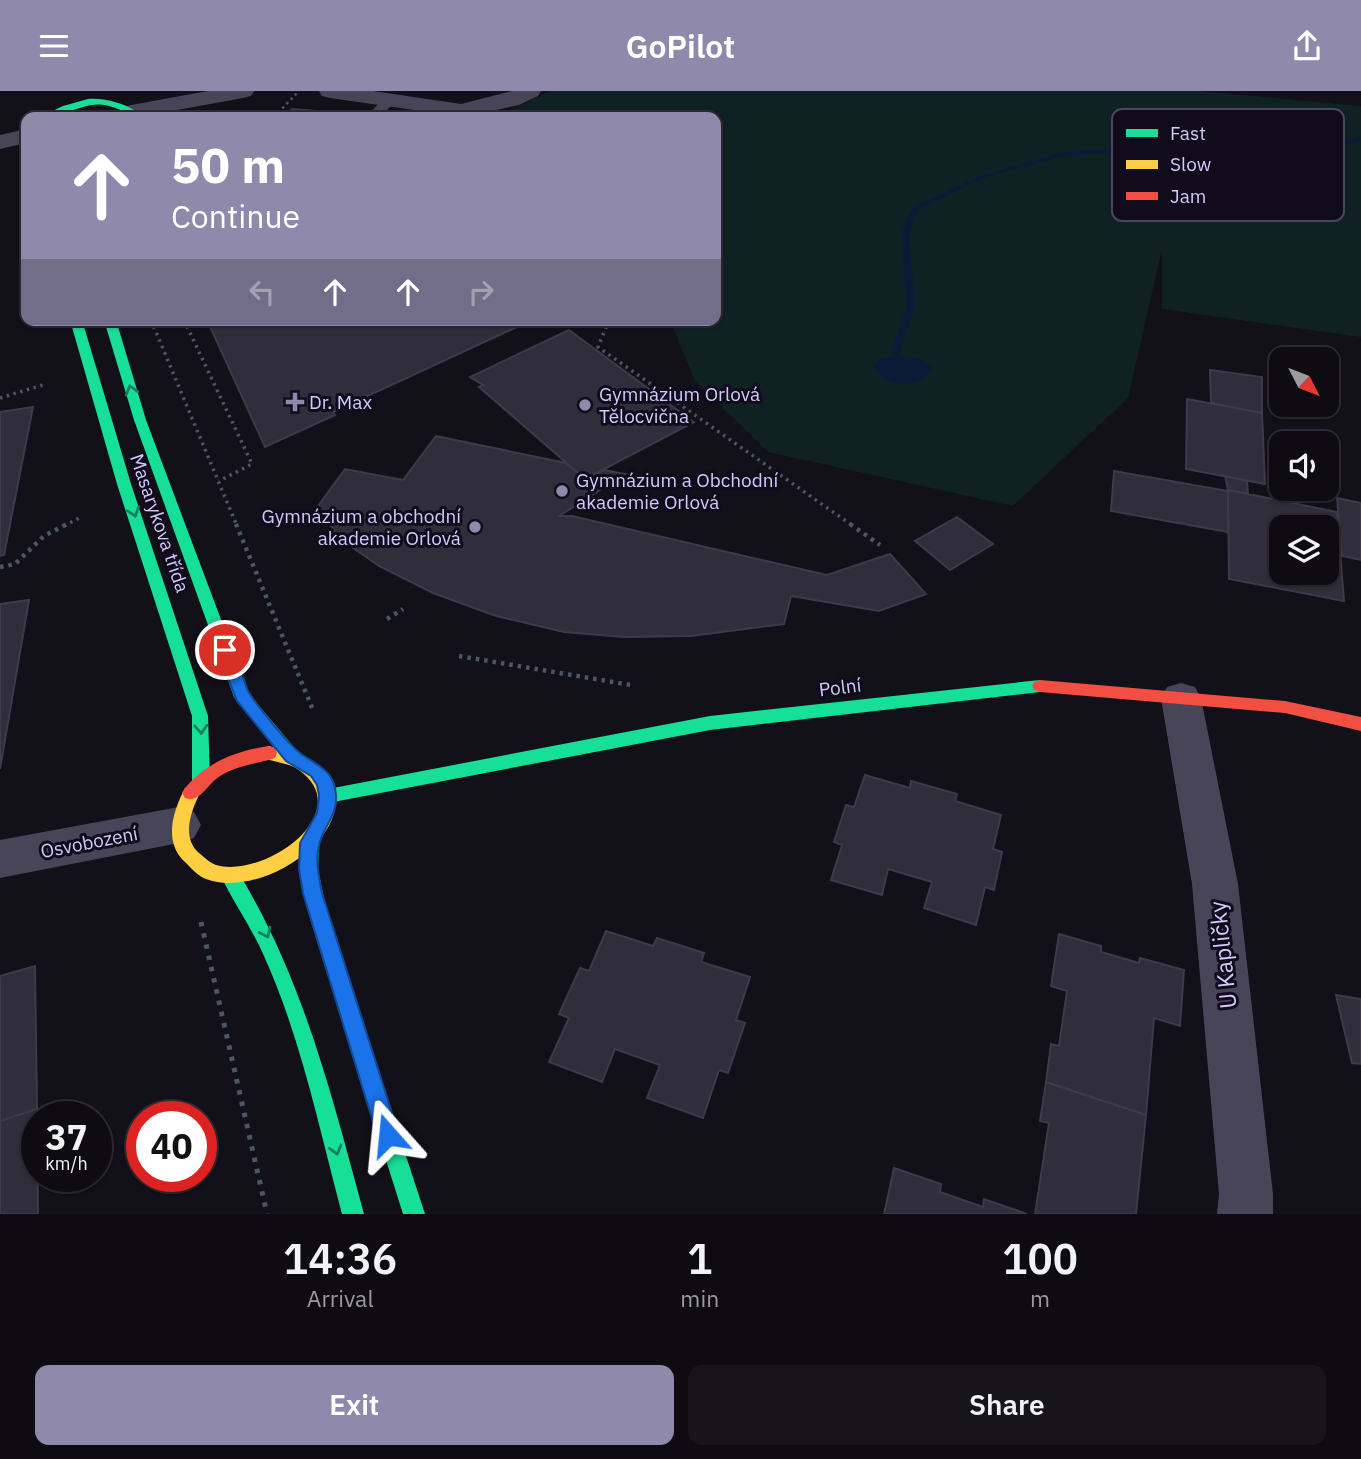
<!DOCTYPE html>
<meta charset="utf-8">
<style>
body{margin:0;font-family:"IBM Plex Sans",sans-serif;background:#17151b;color:#f1f3f6;height:100vh;display:flex;flex-direction:column;font-size:26px;white-space:nowrap}
*{box-sizing:border-box;margin:0}
p{font-size:23px;color:#9b9b9f}
.icon{flex:none;width:38px;height:38px;fill:none;stroke:currentColor;stroke-width:2;stroke-linecap:round;stroke-linejoin:round}
.map{position:relative;height:1123px;overflow:hidden}
.side{display:flex;flex-direction:column;background:#0e0c12;flex:1}
.side>*{flex:none}
.banner{position:absolute;left:21px;top:21px;width:700px;height:214px;border-radius:14px;box-shadow:0 2px 5px #0004,0 0 0 2px #2e2c32;background:#8f8aac;color:#fff;overflow:hidden}
.needle{width:46px;rotate:132deg}
.buttons{position:absolute;left:1269px;top:256px;display:grid;gap:14px}
.buttons a{display:grid;place-items:center;width:70px;height:70px;border-radius:14px;background:#0e0c12;box-shadow:0 2px 5px #0004,0 0 0 2px #2e2c32;font-size:35px}
.speed{position:absolute;left:21px;top:1010px;display:flex;gap:14px;font-size:35px;font-weight:700;text-align:center}
.speed>*{display:grid;place-content:center;width:91px;height:91px;border-radius:50%;background:#0e0c12;box-shadow:0 2px 5px #0004,0 0 0 2px #2e2c32;line-height:1}
.speed small{font-size:18px;font-weight:400}
.speed .limit{border:10px solid #d22;background:#fff;color:#111}
.pin{position:absolute;display:grid;place-items:center;width:60px;height:60px;color:#fff;margin:-30px;border:4px solid #fff;border-radius:50%;box-shadow:0 2px 7px #0007}
.me{position:absolute;width:77px;margin:-38px;rotate:342deg;stroke-linejoin:round;filter:drop-shadow(0 0 5px #0008)}
.turn{display:flex;align-items:center;gap:24px;height:147px;padding:0 35px;font-size:32px}
.turn .icon{width:91px;height:91px;stroke-width:2.5}
.turn b{display:block;font-size:49px;line-height:60px}
.lanes{display:flex;align-items:center;height:66px;padding:0 35px;background:#0003;justify-content:center;gap:35px;direction:ltr}
.lanes .off{opacity:.35}
.eta{display:flex;justify-content:space-evenly;align-items:center;height:119px;text-align:center}
.eta b{font-size:42px;font-weight:600;line-height:49px}
.cta{display:flex;gap:14px;margin-top:auto;padding:14px 35px}
.cta a{flex:1;height:80px;border-radius:14px;background:#8f8aac;color:#fff;font-size:28px;font-weight:600;line-height:80px;text-align:center}
.cta a+a{background:#17151b;color:#f1f3f6}
header{display:flex;justify-content:space-between;align-items:center;height:91px;padding:0 35px;background:#8f8aac;color:#fff;font-size:32px;font-weight:600}
.map>svg:first-child{display:block}
</style>
<header><svg class="icon" aria-label="menu" viewBox="0 0 24 24"><path d="M4 6h16M4 12h16M4 18h16"/></svg>GoPilot<svg class="icon" aria-label="share" viewBox="0 0 24 24"><path d="M12 15V3M7 8l5-5 5 5M5 13v7h14v-7"/></svg></header>
<div class="map">
<svg width="1361" height="1123" viewBox="0 0 1361 1123">
<rect width="100%" height="100%" fill="#121018"/>
<path fill="#102123" d="M550,0H1199L1361,15V246L1162,218V158L1128,307L1013,415L768,361L695,290L670,229H716V26H503L509,20Z"/>
<path fill="#0d1a37" d="M899,264L922,269L933,277C917,299 891,299 874,277L879,268Z"/>
<g fill="none" stroke-linecap="round" stroke-linejoin="round">
<path fill="#0d1a37" fill-rule="evenodd" d="M1361,46V50L1323,58L1158,57L1060,66L987,86L918,118L909,144L915,215L899,262L895,264L891,262L907,215L901,144L913,116L983,84L1060,62L1158,53L1323,54Z"/>
</g>
<path fill="#302e3a" stroke="#3e3a4c" stroke-width="2" fill-rule="evenodd" d="M292,18L330,21L326,26H284Z
M207,229H532L333,321L335,324L265,356Z
M569,239L694,331L585,388L479,296L483,294L470,286Z
M1210,279L1262,286V322L1211,312Z
M1187,308L1262,322L1265,393L1186,378Z
M33,316L4,464L0,465V321Z
M436,345L566,372L585,388L604,379L625,383L559,425H572L827,484L890,463L926,503L879,520L791,505L784,533L691,545L624,546L564,541L496,525L433,502L379,475L339,447L318,415L345,378L403,389Z
M1114,380L1228,400V441L1111,420Z
M1225,385L1247,390L1248,403L1228,399Z
M1228,399L1337,421L1344,510L1229,488ZM1281,436H1326V481H1281Z
M1337,407L1361,412V469L1342,465Z
M957,426L993,453L950,479L915,450Z
M29,509L0,678V513Z
M865,684L910,697L911,690L957,703L955,710L1001,724L993,758L1002,761L994,799L985,796L976,834L924,817L932,791L888,778L882,804L831,789L842,754L834,751L846,714L854,716Z
M606,840L653,855L657,847L704,862L701,871L750,886L736,929L745,932L728,982L719,979L703,1027L647,1007L660,974L615,958L602,991L549,971L569,927L559,923L580,877L589,880Z
M1059,843L1101,855V861L1139,872L1140,867L1184,879L1180,935L1154,927L1146,1024L1046,991L1051,953L1059,955L1067,900L1051,895Z
M35,875L37,1018L0,1030V885Z
M1336,904L1361,908V973L1352,972Z
M1046,991L1146,1024L1136,1123H1035L1049,1032L1040,1030Z
M37,1018L38,1123H0V1030Z
M894,1077L941,1093L940,1101L983,1116L984,1108L1027,1123H884Z"/>
<g fill="none" stroke-linecap="round" stroke-linejoin="round">
<path stroke="#4b5764" stroke-width="2.5" stroke-dasharray="2.5 3.5" stroke-linecap="butt" d="M274,26L299,0"/>
<path stroke="#4b5764" stroke-width="3.5" stroke-dasharray="2.5 4.5" stroke-linecap="butt" d="M151,229L237,435
M184,229L252,373L219,390
M609,229L598,256L853,435
M0,307L46,293
M64,435L79,427"/>
<path stroke="#4b5764" stroke-width="4.5" stroke-dasharray="3.5 5" stroke-linecap="butt" d="M236,433L313,619
M850,433L880,454
M0,476L15,473L44,445L67,433
M387,528L403,518
M459,565L631,594"/>
<path stroke="#4b5764" stroke-width="5" stroke-dasharray="4.5 7" stroke-linecap="butt" d="M201,831L267,1123"/>
<path fill="#484559" fill-rule="evenodd" d="M390,5L397,9L380,26H366L385,6Z"/>
<path fill="#484559" fill-rule="evenodd" d="M208,0H254L251,5L243,7L139,26H123L120,21L123,16L131,14Z
M319,0H373L461,13L512,0H541L538,5L519,14L463,26L330,7L322,5Z
M26,38V52L0,58V44Z
M1181,592L1195,596L1201,607L1238,793L1273,1103V1123H1217L1219,1103L1192,793L1161,607L1167,596Z
M179,716L194,721L201,734L194,747L179,752L0,787V749Z"/>
<path fill="#16e098" fill-rule="evenodd" d="M88,8C105,7 119,11 134,19L135,26H126V22C87,0 74,28 40,26L63,15Z
M70,229H82L131,393L208,625L210,690L207,695L201,697L195,695L192,690V625L117,393Z
M104,229H116L146,329L249,603L298,661L301,666L298,671L292,673L286,671L234,606L134,329Z
M1040,589L1046,591L1048,595L1046,599L1040,601L710,639L328,712L322,710L319,705L322,700L328,698L710,625Z
M310,744L316,747L319,752L318,778L327,824L425,1123H403L309,824C304,801 293,769 304,747Z
M230,777L237,779C303,887 331,1002 364,1123H342C319,1037 301,947 264,865C252,837 234,813 221,785L223,779Z"/>
<path fill="#ffcf43" fill-rule="evenodd" d="M269,655C282,659 299,661 310,669C388,721 270,812 206,788C198,785 191,777 185,771C163,751 173,720 185,697L191,695L197,697L200,702C191,720 181,746 199,762C204,766 210,772 216,774C264,788 358,722 299,679C289,672 274,671 263,667L261,662L263,657Z"/>
<path fill="#f24e42" fill-rule="evenodd" d="M1040,589L1285,610L1361,626V640L1285,622L1040,601L1034,599L1032,595L1034,591Z
M269,655L275,657L277,662L275,667C254,674 235,674 216,688C206,696 199,712 185,707L182,702L185,697C207,671 236,660 269,655Z"/>
</g>
<defs><path id="oneway-chevron" d="M-2-3.5L2.5 0L-2 3.5" fill="none" stroke-width="1.6" stroke-linecap="round" stroke-linejoin="round" transform="scale(1.75)"/></defs>
<g stroke="#138160">
<use href="#oneway-chevron" transform="translate(131 299) rotate(-107)"/>
<use href="#oneway-chevron" transform="translate(134 421) rotate(71)"/>
<use href="#oneway-chevron" transform="translate(201 638) rotate(87)"/>
<use href="#oneway-chevron" transform="translate(266 842) rotate(64)"/>
<use href="#oneway-chevron" transform="translate(336 1059) rotate(75)"/>
</g>
<path fill="#1a73e8" stroke="#114b97" stroke-width="2" d="M225,554C238,558 242,587 248,600C254,611 289,654 300,662C317,675 334,678 336,704C338,724 323,736 319,754C315,769 319,787 322,802L399,1044L396,1051L388,1054L380,1051L377,1044L303,802L299,778L300,752L317,722L319,705L317,694L311,685L286,670L237,610L217,559Z"/>
<g fill="#8f8aac" stroke="#100c1c" stroke-width="2.5">
<path d="M291.5 300.5h7v7h7v7h-7v7h-7v-7h-7v-7h7z"/>
<circle cx="585" cy="314" r="7"/>
<circle cx="562" cy="400" r="7"/>
<circle cx="475" cy="436" r="7"/>
</g>
<g text-anchor="middle" dominant-baseline="central" stroke-width="6" stroke-linejoin="round" paint-order="stroke">
<g font-size="19" fill="#d3cbfb" stroke="#100c1c" text-anchor="start">
<text x="599" y="303">Gymnázium Orlová<tspan x="599" dy="22">Tělocvična</tspan></text>
<text x="309" y="311">Dr. Max</text>
<text x="576" y="389">Gymnázium a Obchodní<tspan x="576" dy="22">akademie Orlová</tspan></text>
<text x="461" y="425" text-anchor="end">Gymnázium a obchodní<tspan x="461" dy="22">akademie Orlová</tspan></text>
</g>
<g font-size="19" fill="#d3cbfb" stroke="#100c1c">
<text transform="translate(160 432) rotate(71)">Masarykova třída</text>
<text transform="translate(840 596) rotate(-7)">Polní</text>
<text transform="translate(89 751) rotate(-11)">Osvobození</text>
</g>
<g font-size="23" fill="#d3cbfb" stroke="#100c1c">
<text transform="translate(1222 864) rotate(-96)">U Kapličky</text>
</g>
</g>
<rect x="1112" y="18" width="232" height="112" rx="10" fill="#100c1c" stroke="#4a455f" stroke-width="2"/>
<rect x="1126" y="38" width="32" height="8" fill="#16e098"/>
<rect x="1126" y="69" width="32" height="9" fill="#ffcf43"/>
<rect x="1126" y="101" width="32" height="8" fill="#f24e42"/>
<g font-size="19" fill="#d3cbfb">
<text x="1170" y="49">Fast</text>
<text x="1170" y="80">Slow</text>
<text x="1170" y="112">Jam</text>
</g>
</svg>
<div class="buttons">
<a><svg class="needle" viewBox="-14 -14 28 28"><path d="M0-13l5 13h-10z" fill="#e53935"/><path d="M0 13l5-13h-10z" fill="#9b9b9f"/></svg></a>
<a><svg class="icon" aria-label="sound" viewBox="0 0 24 24"><path d="M4 9h4l5-4v14l-5-4H4zM17 9q2 3 0 6"/></svg></a>
<a><svg class="icon" aria-label="layers" viewBox="0 0 24 24"><path d="M12 4l9 5-9 5-9-5zM3 14l9 5 9-5"/></svg></a>
</div>
<div class="speed"><div>37<small>km/h</small></div><div class="limit">40</div></div>
<div class="pin" style="left:225px;top:559px;background:#d93025"><svg class="icon" aria-label="arrive" viewBox="0 0 24 24"><path d="M6 21V4h12l-3 4 3 4H6"/></svg></div>
<svg class="me" style="left:388px;top:1044px" viewBox="-20 -20 40 40"><path d="M0-17L14 15 0 8-14 15z" fill="#1a73e8" stroke="#fff" stroke-width="4"/></svg>
<div class="banner">
<div class="turn"><svg class="icon" aria-label="ahead" viewBox="0 0 24 24"><path d="M12 20V5M6 11l6-6 6 6"/></svg><div><b>50 m</b>Continue</div></div>
<div class="lanes"><svg class="icon off" aria-label="left" viewBox="0 0 24 24"><path d="M17 20v-9H6M10 6l-5 5 5 5"/></svg><svg class="icon" aria-label="ahead" viewBox="0 0 24 24"><path d="M12 20V5M6 11l6-6 6 6"/></svg><svg class="icon" aria-label="ahead" viewBox="0 0 24 24"><path d="M12 20V5M6 11l6-6 6 6"/></svg><svg class="icon off" aria-label="right" viewBox="0 0 24 24"><path d="M7 20v-9h11M14 6l5 5-5 5"/></svg></div>
</div>
</div>
<section class="side">
<div class="eta">
<div><b>14:36</b><p>Arrival</p></div>
<div><b>1</b><p>min</p></div>
<div><b>100</b><p>m</p></div>
</div>
<div class="cta"><a>Exit</a><a>Share</a></div>
</section>
